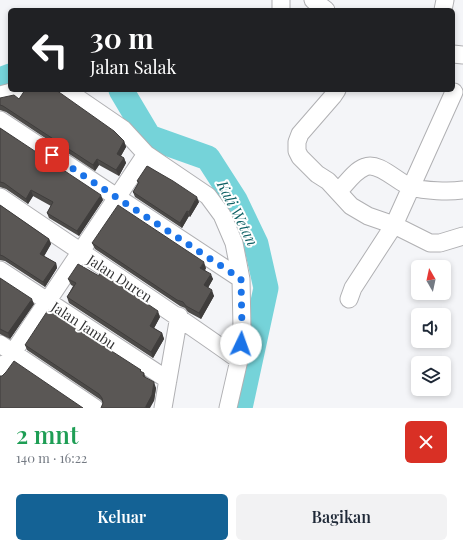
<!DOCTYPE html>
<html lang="id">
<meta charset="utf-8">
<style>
body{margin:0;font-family:"Playfair Display",serif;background:#f2f2f3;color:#1f2937;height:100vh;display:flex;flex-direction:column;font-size:15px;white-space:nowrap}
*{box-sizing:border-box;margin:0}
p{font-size:13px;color:#747a83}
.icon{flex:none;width:22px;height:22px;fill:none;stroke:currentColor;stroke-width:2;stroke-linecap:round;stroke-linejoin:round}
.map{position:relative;height:408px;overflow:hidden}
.sheet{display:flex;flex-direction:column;background:#fff;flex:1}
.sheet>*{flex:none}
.banner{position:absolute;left:8px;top:8px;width:447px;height:84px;border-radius:6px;box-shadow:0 2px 6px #0003;background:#202124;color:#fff;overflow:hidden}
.needle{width:26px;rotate:351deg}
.buttons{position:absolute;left:411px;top:260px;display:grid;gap:8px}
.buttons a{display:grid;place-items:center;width:40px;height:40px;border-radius:6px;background:#fff;box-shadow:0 2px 6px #0003;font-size:20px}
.pin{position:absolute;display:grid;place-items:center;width:34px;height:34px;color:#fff;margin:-17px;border-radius:8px;box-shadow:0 2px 6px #0006}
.me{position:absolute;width:44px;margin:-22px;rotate:3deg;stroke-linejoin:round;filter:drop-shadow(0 0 3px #0008)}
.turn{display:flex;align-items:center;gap:14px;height:84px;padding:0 16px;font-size:18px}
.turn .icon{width:52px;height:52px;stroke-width:2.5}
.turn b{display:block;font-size:28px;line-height:34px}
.round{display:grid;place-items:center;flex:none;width:42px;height:42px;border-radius:6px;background:#f2f2f3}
.head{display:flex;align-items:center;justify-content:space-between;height:68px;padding:0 16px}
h1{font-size:24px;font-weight:600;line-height:30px;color:#1e9e55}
.cta{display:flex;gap:8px;margin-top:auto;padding:8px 16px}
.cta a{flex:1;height:46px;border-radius:6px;background:#146295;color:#fff;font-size:16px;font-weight:600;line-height:46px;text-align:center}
.cta a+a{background:#f2f2f3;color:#1f2937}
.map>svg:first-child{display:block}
</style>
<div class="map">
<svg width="463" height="408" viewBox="0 0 463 408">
<rect width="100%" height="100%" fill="#f4f5f8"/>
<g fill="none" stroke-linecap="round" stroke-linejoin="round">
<path stroke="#75d3d9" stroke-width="25" d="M0,80L10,76
M121,90L149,137L208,158L235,200L256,244L266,288L240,408"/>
<g stroke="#b0b0b3" stroke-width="19">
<path id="minor" d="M313,0L326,10
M281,10V0
M443,10L445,0
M453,54L463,55
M66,90L123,129L146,154L208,196L222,215L234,243L241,279L242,329L239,360L228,408
M337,90L333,96L300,134L297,142V151L300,157L317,174L328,181L351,206L368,216L394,225L430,243H440L463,236
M0,95L19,90
M0,120L241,279
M338,192C346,184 354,171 365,167C379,161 398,183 411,187C425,191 449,192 463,190
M0,197C80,252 161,304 239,360
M0,270L168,380
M349,299L353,288L394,225L454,92
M0,344L95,408
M0,372L146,154
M163,408L179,316"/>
</g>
<use href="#minor" stroke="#fff" stroke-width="17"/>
</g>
<path fill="#4d4b49" d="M0,98L19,99L124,141L126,147L121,156L124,158L126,163L119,176L99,165L95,171L6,112L0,110Z
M0,128L103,200L79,236L49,218L47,213L51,206L33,196L28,204L6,189L0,187Z
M137,181L199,202L190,217L189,216L182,228L135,197L133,192L138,183Z
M0,205L49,239L51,244L44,256L56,263L57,268L45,287L5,261L0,260Z
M92,243L206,268L205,270L213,279L208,288L214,296L201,319L188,312L185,308L180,306L95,249Z
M0,278L34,304L10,339L0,334Z
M68,279L160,317L154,328L162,333L164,339L153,358L69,303L67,297L73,286L71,285Z
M25,345L141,370V372L144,373L146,378L156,388L154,401L103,403L101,400L27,350Z"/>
<path fill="#3f3d3c" d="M124,141L126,147L119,159L117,154Z
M124,158L126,163L119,176L116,170Z
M97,159L99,165L95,171L93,165Z
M31,190L33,196L28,204L26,199Z
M101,195L103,200L79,236L77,231Z
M197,197L199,202L190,217L189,212Z
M187,211L189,216L182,228L180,223Z
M49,239L51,244L42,260L40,254Z
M204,262L206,268L203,274L200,268Z
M56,263L57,268L45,287L43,282Z
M211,274L213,279L206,291L204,285Z
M212,290L214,296L201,319L199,313Z
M32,299L34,304L10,339L8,333Z
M158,311L160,317L152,332L150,326Z
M162,333L164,339L153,358L151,352Z
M154,382L156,388L154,401L150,408H145Z"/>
<path fill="#5a5755" stroke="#3f3d3c" d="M25,90H56L114,131L124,141L117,154L124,158L116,170L97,159L93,165L3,106L0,105V98L14,95L19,99Z
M0,128L101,195L77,231L47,213L53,202L31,190L26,199L4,183L0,182Z
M147,166L173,181L197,197L189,212L187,211L180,223L133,192L139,182L137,181Z
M0,205L49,239L40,254L56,263L43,282L3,256L0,255Z
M118,205L204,262L200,268L211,274L204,285L212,290L199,313L186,306L183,302L177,300L92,243Z
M78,264L99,276L100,272L158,311L150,326L162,333L151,352L67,297L76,283L68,279Z
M0,278L32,299L8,333L0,329Z
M48,310L141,370L140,371L144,373L143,376L154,382L152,395L145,408H101L103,403L102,398L99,394L25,345Z
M14,361L83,408H0V376H2L6,372Z"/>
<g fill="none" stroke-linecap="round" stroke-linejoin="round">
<path stroke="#1a73e8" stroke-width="7" stroke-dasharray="0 12.6" d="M52,155L241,279L242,329L241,344"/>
</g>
<g text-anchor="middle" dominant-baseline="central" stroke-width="4" stroke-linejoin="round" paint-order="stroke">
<g font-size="14" fill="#333334" stroke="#fff">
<text transform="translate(120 278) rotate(33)">Jalan Duren</text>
<text transform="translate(84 325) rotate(33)">Jalan Jambu</text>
</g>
<g font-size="15" font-style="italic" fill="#0e6064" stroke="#fff">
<text transform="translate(238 213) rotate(63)">Kali Wetan</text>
</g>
</g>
</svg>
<div class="buttons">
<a><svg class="needle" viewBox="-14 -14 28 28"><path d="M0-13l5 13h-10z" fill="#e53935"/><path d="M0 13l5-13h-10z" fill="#747a83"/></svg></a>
<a><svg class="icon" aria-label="sound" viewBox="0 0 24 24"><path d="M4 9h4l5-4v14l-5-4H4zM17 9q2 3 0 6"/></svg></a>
<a><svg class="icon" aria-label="layers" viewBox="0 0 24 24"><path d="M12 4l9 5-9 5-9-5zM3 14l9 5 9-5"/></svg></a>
</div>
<div class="pin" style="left:52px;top:155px;background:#d93025"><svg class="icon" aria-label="arrive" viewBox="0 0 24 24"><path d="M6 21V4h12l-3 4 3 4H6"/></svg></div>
<svg class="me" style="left:241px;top:344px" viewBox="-20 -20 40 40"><circle r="19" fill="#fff"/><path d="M0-13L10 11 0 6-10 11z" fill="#1a73e8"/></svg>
<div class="banner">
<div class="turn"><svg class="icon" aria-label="left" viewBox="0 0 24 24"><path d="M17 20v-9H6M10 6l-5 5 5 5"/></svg><div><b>30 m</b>Jalan Salak</div></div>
</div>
</div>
<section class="sheet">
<div class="head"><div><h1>2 mnt</h1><p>140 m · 16:22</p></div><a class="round" style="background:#d93025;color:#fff"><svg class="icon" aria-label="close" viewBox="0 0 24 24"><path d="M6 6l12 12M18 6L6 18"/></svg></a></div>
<div class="cta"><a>Keluar</a><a>Bagikan</a></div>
</section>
